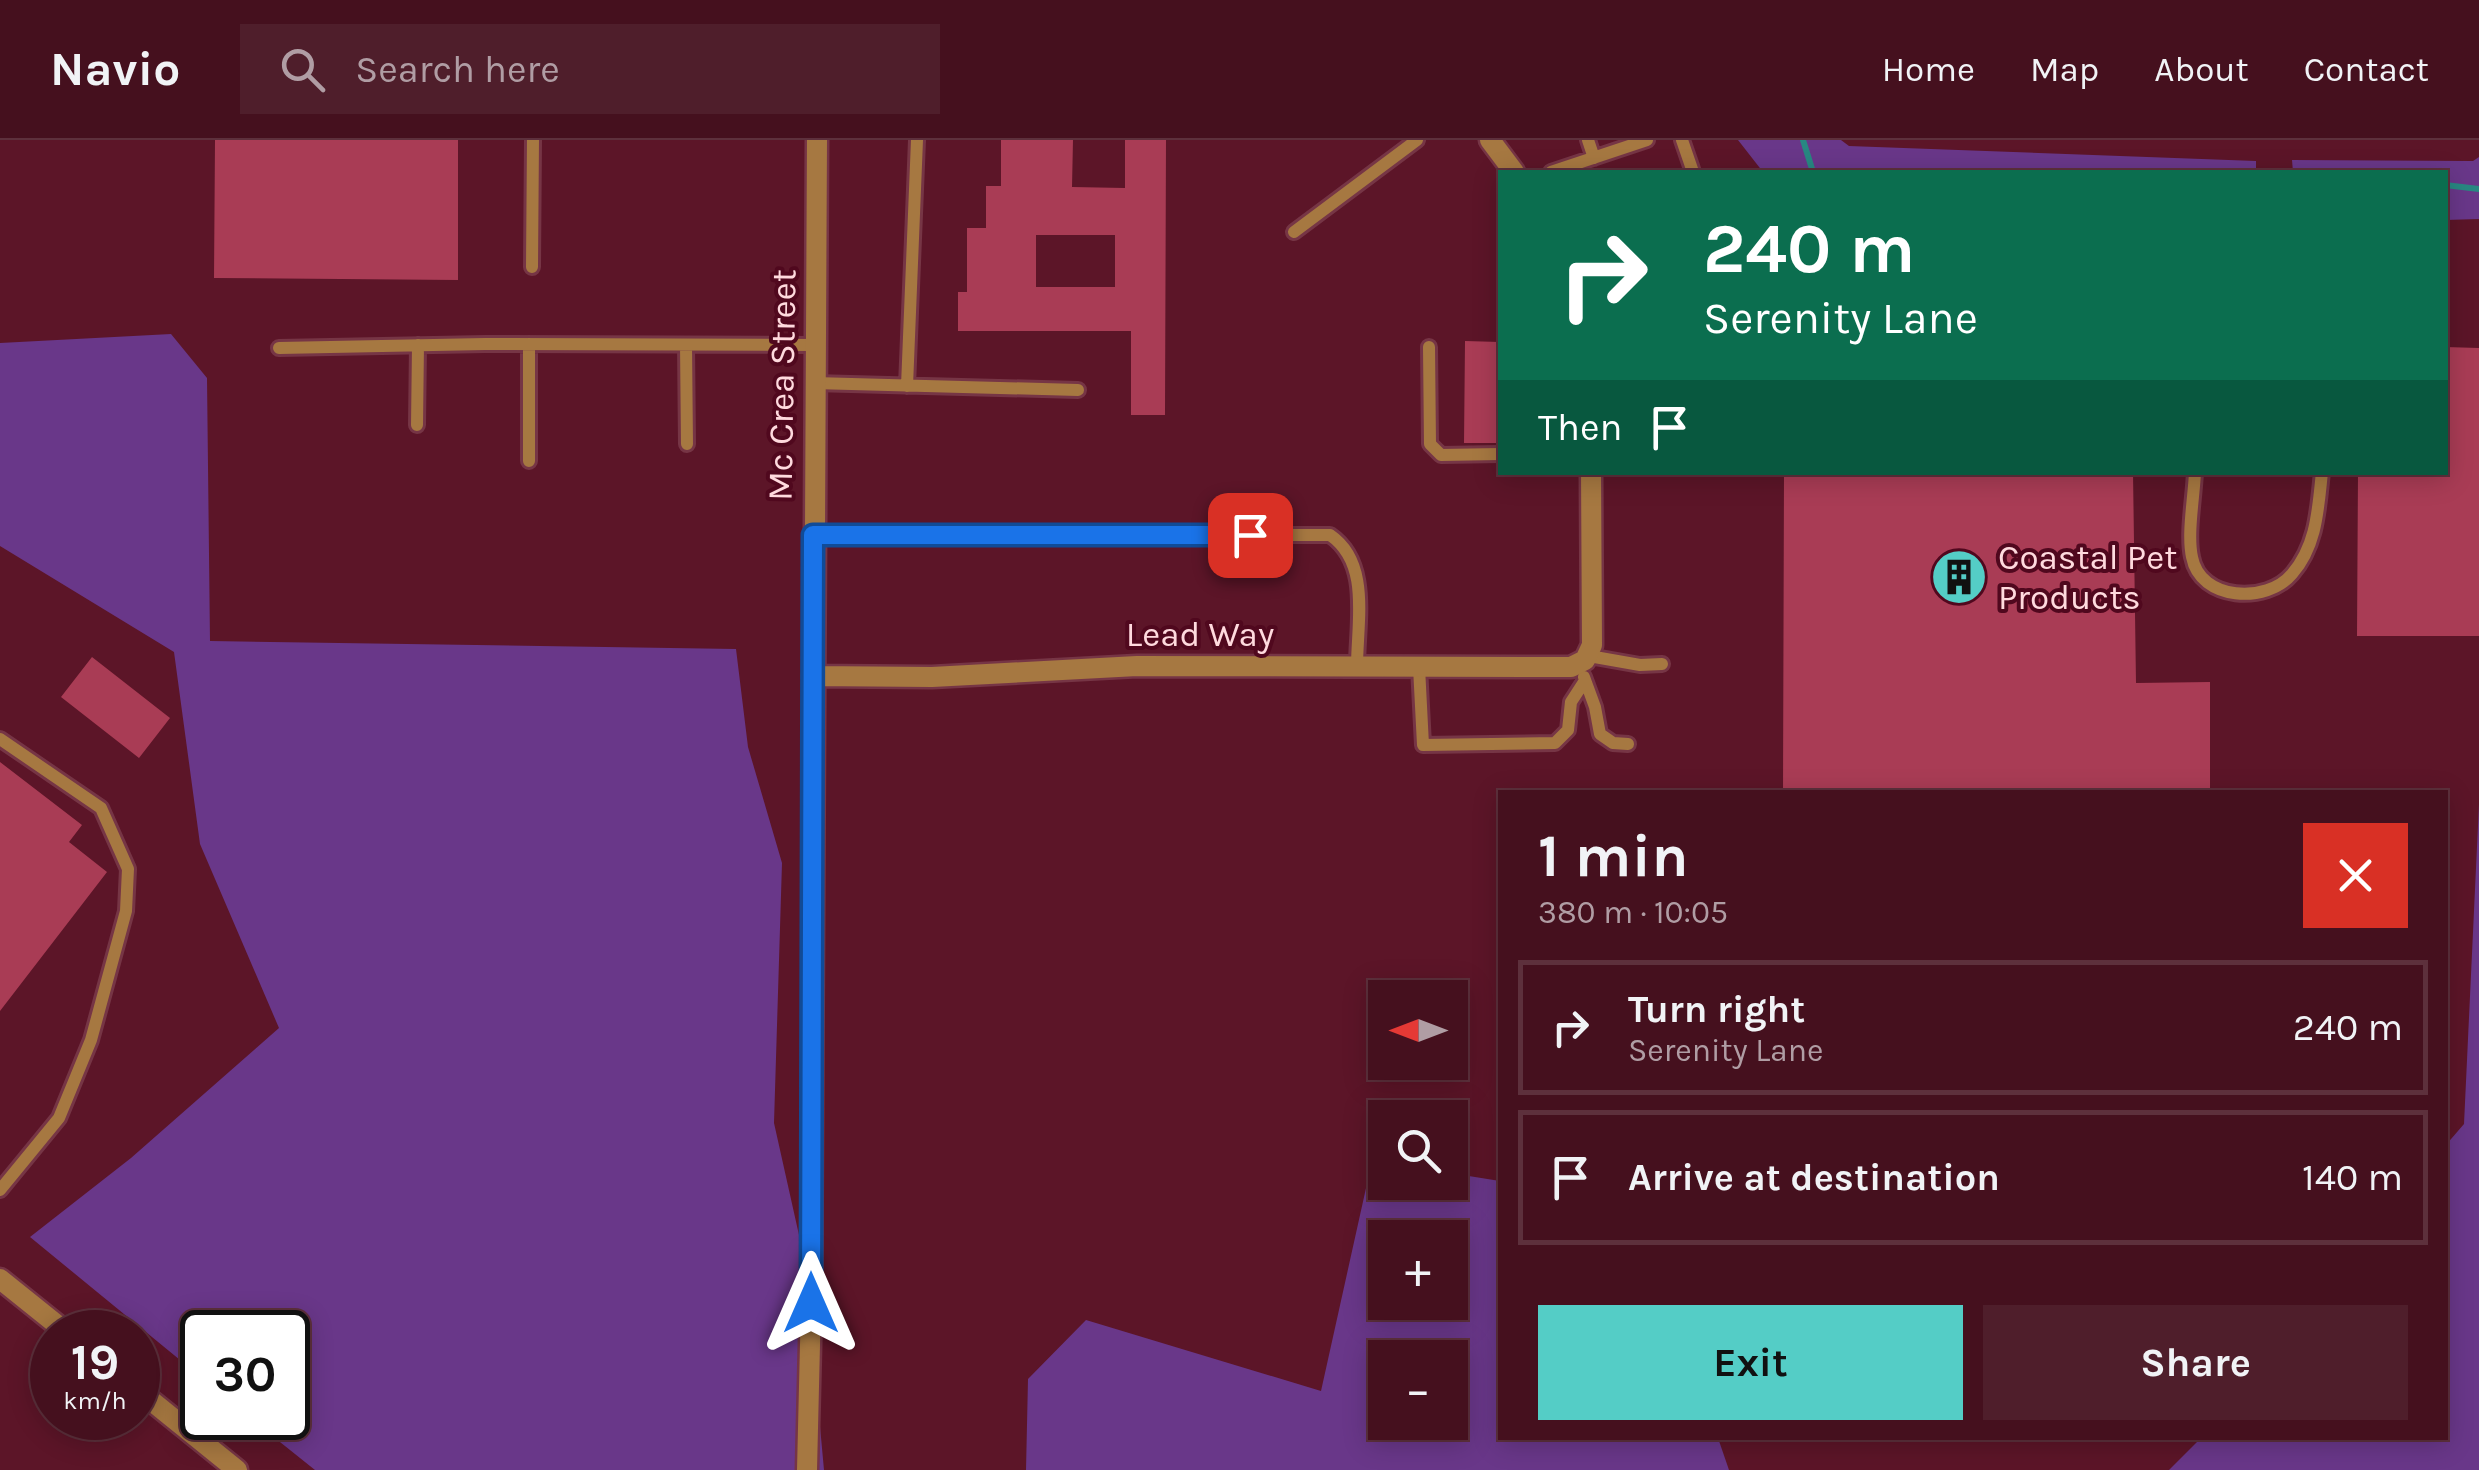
<!DOCTYPE html>
<meta charset="utf-8">
<style>
body{margin:0;font-family:Karla,sans-serif;background:#4f1e2b;color:#f1f3f6;height:100vh;display:flex;flex-direction:column;font-size:38px;white-space:nowrap}
*{box-sizing:border-box;margin:0}
p{font-size:32px;color:#b09da4}
.icon{flex:none;width:55px;height:55px;fill:none;stroke:currentColor;stroke-width:2;stroke-linecap:round;stroke-linejoin:round}
.map{position:relative;flex:1;overflow:hidden}
.details{position:absolute;left:1498px;top:650px;width:950px;height:650px;display:flex;flex-direction:column;background:#45101e;border-radius:0px;box-shadow:0 5px 25px #0003,0 0 0 2px #5d303c}
.details>*{flex:none}
.top-card{position:absolute;left:1498px;top:30px;width:950px;height:305px;border-radius:0px;box-shadow:0 5px 25px #0003,0 0 0 2px #5d303c;background:#0b6e4f;color:#fff;overflow:hidden}
.needle{width:65px;rotate:270deg}
.buttons{position:absolute;left:1368px;top:840px;display:grid;gap:20px}
.buttons a{display:grid;place-items:center;width:100px;height:100px;border-radius:0px;background:#45101e;box-shadow:0 5px 25px #0003,0 0 0 2px #5d303c;font-size:50px}
.speed{position:absolute;left:30px;top:1170px;display:flex;gap:20px;font-size:50px;font-weight:700;text-align:center}
.speed>*{display:grid;place-content:center;width:130px;height:130px;border-radius:50%;background:#45101e;box-shadow:0 5px 25px #0003,0 0 0 2px #5d303c;line-height:1}
.speed small{font-size:25px;font-weight:400}
.speed .limit{border:5px solid #111;border-radius:15px;background:#fff;color:#111}
.pin{position:absolute;display:grid;place-items:center;width:85px;height:85px;color:#fff;margin:-42px;border-radius:20px;box-shadow:0 5px 15px #0006}
.me{position:absolute;width:110px;margin:-55px;rotate:0deg;stroke-linejoin:round;filter:drop-shadow(0 0 8px #0008)}
.turn{display:flex;align-items:center;gap:35px;height:210px;padding:0 40px;font-size:45px}
.turn .icon{width:130px;height:130px;stroke-width:2.5}
.turn b{display:block;font-size:70px;line-height:85px}
.then{display:flex;align-items:center;height:95px;padding:0 40px;background:#0003;gap:20px;font-size:38px}
.round{display:grid;place-items:center;flex:none;width:105px;height:105px;border-radius:0px;background:#4f1e2b}
.overview{display:flex;align-items:center;justify-content:space-between;height:170px;padding:0 40px}
h1{font-size:60px;font-weight:700;line-height:75px}
.primary-button{display:flex;gap:20px;margin-top:auto;padding:20px 40px}
.primary-button a{flex:1;height:115px;border-radius:0px;background:#54cdc6;color:#111;font-size:40px;font-weight:700;line-height:115px;text-align:center}
.primary-button a+a{background:#4f1e2b;color:#f1f3f6}
ul{padding:0;list-style:none}
li{display:flex;align-items:center;gap:30px;height:135px;margin:0 20px 15px;padding:0 20px;border:5px solid #5d303c;border-radius:0px}
li div{flex:1}
li b{display:block;font-size:38px}
li em{font-style:normal}
header{display:flex;align-items:center;gap:60px;box-sizing:border-box;height:140px;padding:0 50px;background:#45101e;border-bottom:2px solid #5d303c}
header strong{font-size:48px}
nav{display:flex;gap:55px;margin-inline-start:auto;font-size:35px}
.search{width:700px;height:90px;background:#4f1e2b;display:flex;align-items:center;gap:25px;box-sizing:border-box;padding:0 35px;border-radius:0px;color:#b09da4;font-size:38px}
.map>svg:first-child{display:block}
</style>
<header>
<strong>Navio</strong>
<div class="search"><svg class="icon" aria-label="search" viewBox="0 0 24 24"><circle cx="10" cy="10" r="6"/><path d="M15 15l6 6"/></svg>Search here</div>
<nav><a>Home</a><a>Map</a><a>About</a><a>Contact</a></nav>
</header>
<div class="map">
<svg width="2479" height="1330" viewBox="0 0 2479 1330">
<rect width="100%" height="100%" fill="#5c1528"/>
<path fill="#693789" fill-rule="evenodd" d="M1738,0H1841L1849,6L2256,21V32H1763Z
M2479,17V79L2445,80V32H2293L2292,20L2473,21Z
M171,194L207,238L210,501L736,509L748,607L782,723L774,983L805,1122L824,1330H315L250,1278H288V1192H202V1238L30,1097L131,1018L279,888L200,704L174,512L0,406V203Z
M2479,664V1330H2169L2201,1298H2445V1006L2464,984Z
M1372,1021L1385,1023V1042H1450V1033L1500,1041V1298H1718L1729,1330H1026L1028,1239L1086,1180L1321,1251ZM1385,1098H1450V1162H1385ZM1385,1218H1450V1282H1385Z"/>
<g fill="none" stroke-linecap="round" stroke-linejoin="round">
<path stroke="#288782" stroke-width="6" d="M1803,0L1813,32
M2445,45L2479,49"/>
</g>
<path fill="#a93c55" fill-rule="evenodd" d="M215,0H458V140L214,138Z
M1001,0H1073L1072,47L1125,48V0H1166L1165,275H1131V191H958V152H967V88H986V46H1001ZM1036,95H1115V147H1036Z
M1465,201L1500,202V303H1464Z
M2445,207L2479,208V496H2357L2358,332H2445Z
M1784,332H2133L2136,543L2210,542V652H1783Z
M92,517L170,578L139,618L61,557Z
M0,622L82,685L69,702L107,732L0,871Z"/>
<g fill="none" stroke-linecap="round" stroke-linejoin="round">
<g stroke="#763545" stroke-width="18">
<path id="service" d="M1588,0L1594,18
M1682,0L1693,32
M1551,32L1647,0
M1294,92L1417,0
M532,127L533,0
M529,204V321
M686,205L687,304
M1429,207L1430,304L1441,315L1500,314
M279,208L485,204L815,205
M814,243L1078,250
M907,246L917,0
M417,285L418,205
M2195,332C2194,357 2187,394 2192,417C2200,461 2267,464 2292,434C2317,405 2318,369 2322,332
M813,395H1330C1371,423 1357,482 1357,527
M1589,516L1640,525L1662,524
M1419,527L1423,605L1555,603L1568,590L1571,562L1584,542
M1584,537L1595,567L1600,594L1613,603L1628,604
M0,599L101,668L128,729L126,771L91,900L59,978L0,1050"/>
</g>
<g stroke="#763545" stroke-width="25">
<path id="minor" d="M1490,0L1514,32
M813,536L932,537L1137,526L1571,527L1585,520L1592,505L1591,332
M0,1139L66,1192
M138,1250L237,1330
M807,1330L811,1163L817,0"/>
</g>
<use href="#service" stroke="#a67841" stroke-width="12"/>
<use href="#minor" stroke="#a67841" stroke-width="20"/>
</g>
<g fill="none" stroke-linecap="round" stroke-linejoin="round">
<g stroke="#114b97" stroke-width="25">
<path id="route" d="M811,1163L813,395H1250"/>
</g>
<use href="#route" stroke="#1a73e8" stroke-width="18"/>
</g>
<defs>
<g id="building-disc" transform="scale(2.875)"><circle r="9.5" fill="#54cdc6" stroke="#50081e"/><path d="M-4-6H4V6H1V3H-1V6H-4ZM-2.5-4.3h1.7v1.8h-1.7ZM.8-4.3h1.7v1.8H.8ZM-2.5-1h1.7V.8h-1.7ZM.8-1h1.7V.8H.8Z" fill="#111"/></g>
</defs>
<g fill-rule="evenodd">
<use href="#building-disc" x="1959" y="437"/>
</g>
<g text-anchor="middle" dominant-baseline="central" stroke-width="8" stroke-linejoin="round" paint-order="stroke">
<g font-size="35" fill="#ffdade" stroke="#50081e">
<text transform="translate(782 245) rotate(-89)">Mc Crea Street</text>
<text x="1200" y="494">Lead Way</text>
</g>
<g font-size="35" fill="#ffdade" stroke="#50081e" text-anchor="start">
<text x="1998" y="417">Coastal Pet<tspan x="1998" dy="40">Products</tspan></text>
</g>
</g>
</svg>
<div class="buttons">
<a><svg class="needle" viewBox="-14 -14 28 28"><path d="M0-13l5 13h-10z" fill="#e53935"/><path d="M0 13l5-13h-10z" fill="#b09da4"/></svg></a>
<a><svg class="icon" aria-label="search" viewBox="0 0 24 24"><circle cx="10" cy="10" r="6"/><path d="M15 15l6 6"/></svg></a>
<a>+</a>
<a>−</a>
</div>
<div class="speed"><div>19<small>km/h</small></div><div class="limit">30</div></div>
<div class="pin" style="left:1250px;top:395px;background:#d93025"><svg class="icon" aria-label="arrive" viewBox="0 0 24 24"><path d="M6 21V4h12l-3 4 3 4H6"/></svg></div>
<svg class="me" style="left:811px;top:1163px" viewBox="-20 -20 40 40"><path d="M0-17L14 15 0 8-14 15z" fill="#1a73e8" stroke="#fff" stroke-width="4"/></svg>
<div class="top-card">
<div class="turn"><svg class="icon" aria-label="right" viewBox="0 0 24 24"><path d="M7 20v-9h11M14 6l5 5-5 5"/></svg><div><b>240 m</b>Serenity Lane</div></div>
<div class="then">Then<svg class="icon" aria-label="arrive" viewBox="0 0 24 24"><path d="M6 21V4h12l-3 4 3 4H6"/></svg></div>
</div>
<section class="details">
<div class="overview"><div><h1>1 min</h1><p>380 m · 10:05</p></div><a class="round" style="background:#d93025;color:#fff"><svg class="icon" aria-label="close" viewBox="0 0 24 24"><path d="M6 6l12 12M18 6L6 18"/></svg></a></div>
<ul>
<li><svg class="icon" aria-label="right" viewBox="0 0 24 24"><path d="M7 20v-9h11M14 6l5 5-5 5"/></svg><div><b>Turn right</b><p>Serenity Lane</p></div><em>240 m</em></li>
<li><svg class="icon" aria-label="arrive" viewBox="0 0 24 24"><path d="M6 21V4h12l-3 4 3 4H6"/></svg><div><b>Arrive at destination</b></div><em>140 m</em></li>
</ul>
<div class="primary-button"><a>Exit</a><a>Share</a></div>
</section>
</div>
